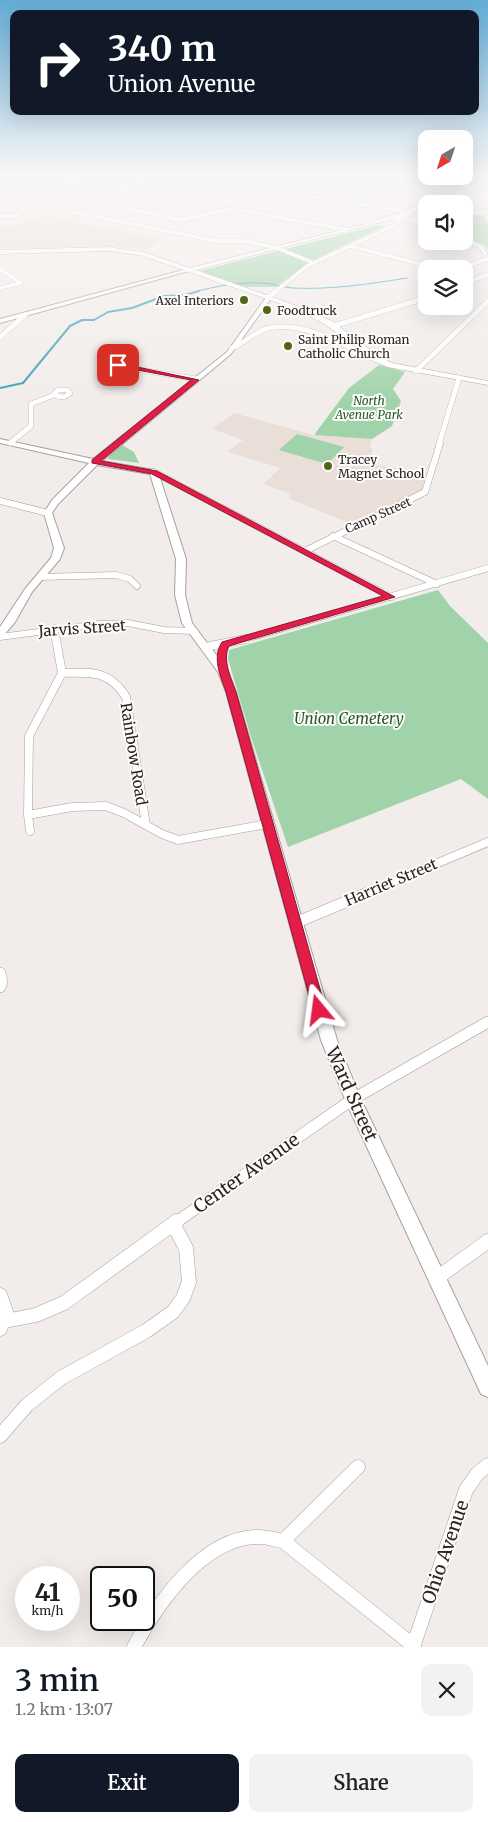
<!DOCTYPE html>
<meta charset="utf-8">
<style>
body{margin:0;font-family:Merriweather,serif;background:#f2f2f2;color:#202124;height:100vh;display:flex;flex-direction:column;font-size:19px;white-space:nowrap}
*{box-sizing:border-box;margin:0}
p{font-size:16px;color:#757577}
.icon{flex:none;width:28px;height:28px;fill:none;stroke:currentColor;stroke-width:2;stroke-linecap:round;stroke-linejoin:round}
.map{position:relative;height:1647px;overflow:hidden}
.panel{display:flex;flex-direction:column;background:#fff;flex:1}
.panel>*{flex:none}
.guide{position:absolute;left:10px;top:10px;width:469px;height:105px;border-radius:10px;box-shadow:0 5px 20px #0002;background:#111827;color:#fff;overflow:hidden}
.needle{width:32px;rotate:219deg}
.buttons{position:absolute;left:418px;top:130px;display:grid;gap:10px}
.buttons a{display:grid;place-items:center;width:55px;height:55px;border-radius:10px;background:#fff;box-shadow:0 5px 20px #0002;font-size:25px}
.speed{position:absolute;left:15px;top:1566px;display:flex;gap:10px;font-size:25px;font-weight:700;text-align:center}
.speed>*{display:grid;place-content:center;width:65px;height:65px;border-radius:50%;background:#fff;box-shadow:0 5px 20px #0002;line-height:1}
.speed small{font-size:12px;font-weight:400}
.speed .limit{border:2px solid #111;border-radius:8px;background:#fff;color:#111}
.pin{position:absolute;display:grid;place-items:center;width:42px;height:42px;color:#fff;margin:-21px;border-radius:10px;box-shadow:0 2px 8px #0006}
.me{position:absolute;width:55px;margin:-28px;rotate:344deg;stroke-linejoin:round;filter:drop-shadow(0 0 4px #0008)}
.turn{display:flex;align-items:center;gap:18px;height:105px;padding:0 15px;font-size:22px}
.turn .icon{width:65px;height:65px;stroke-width:2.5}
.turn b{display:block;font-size:35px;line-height:42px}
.round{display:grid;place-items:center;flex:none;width:52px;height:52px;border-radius:10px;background:#f2f2f2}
.headline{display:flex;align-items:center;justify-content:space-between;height:85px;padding:0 15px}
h1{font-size:30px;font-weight:600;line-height:38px;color:#111827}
.button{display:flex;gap:10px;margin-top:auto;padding:10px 15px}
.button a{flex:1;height:58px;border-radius:10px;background:#111827;color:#fff;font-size:20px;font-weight:600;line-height:58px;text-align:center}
.button a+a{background:#f2f2f2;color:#202124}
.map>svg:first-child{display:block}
</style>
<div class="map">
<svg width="488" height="1647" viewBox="0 0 488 1647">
<rect width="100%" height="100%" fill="#f2edeb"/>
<path fill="#eaded8" d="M46,216L162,240L144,250L115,246L0,248V225L16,226Z
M234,413L314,435L372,439L370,448L373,449L368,464L427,473L422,489L418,493L349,523L288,498L292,494L263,484L281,468L227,452L243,440L212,429Z"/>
<path fill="#a0d3a9" d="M476,215L483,216L488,224V249L484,245L464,238V216Z
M379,225L385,226L318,258L275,287H244L200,271Z
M379,365L405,372L393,389L401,401L392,426L372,439L314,435L349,388Z
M297,434L344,447L327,464L279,450Z
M122,445L134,452L139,463L108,459L111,453Z
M438,590L450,606L488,643V799L461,779L288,847L251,737L228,659L229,650Z"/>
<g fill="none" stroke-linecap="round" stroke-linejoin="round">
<path stroke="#3ea0bc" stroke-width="1" d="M194,292C217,286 238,282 262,283C272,283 282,287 292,288C330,290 370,284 407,278"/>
<path stroke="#3ea0bc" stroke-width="2" d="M0,388L23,383L70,326L82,320H94L108,312L132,308L164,296L185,295L199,291"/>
<g stroke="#a5a19f" stroke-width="4.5">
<path id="street-far5" d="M184,175L186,189L220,196L239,210L347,230
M293,175L328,180
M386,175L449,183
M0,177L127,187
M185,178L201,175
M142,182L186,189
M70,183L87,175
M232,183L409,212
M447,184L488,182
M0,194L30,196L37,199L16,216H0
M307,195L328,180
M103,203L181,220L234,208
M103,203L127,187L142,182L144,175
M71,212L78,213L74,214Z
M78,213L216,241H245L277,248L314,263
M464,214L487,212
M402,219L426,218
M350,246L429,266
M0,269L21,283
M457,269L488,259
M464,284L488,274
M0,288L21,283
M275,292L307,266L393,226L404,218"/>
</g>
<g stroke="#a5a19f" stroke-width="5.5">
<path id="street-far4" d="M269,297L276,291
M333,326L426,298
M0,337L25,315
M232,348C245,343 255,331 269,328C307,320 348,349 382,362
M113,362L118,366C112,371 106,370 100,367L104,363Z
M118,366L196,379
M416,371L488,301
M58,390H67L70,393C65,398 59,398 54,394Z
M10,443L31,426V404L54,395
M439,444L459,378"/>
</g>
<g stroke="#a5a19f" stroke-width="7">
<path id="street-far3" d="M154,472L391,597
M0,501L48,513
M333,536L437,584
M305,551L425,492L440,443
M40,577L116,575L130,579L137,586
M54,628L56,640
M0,637L99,624L128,623L164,630L194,631
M242,640L488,568"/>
</g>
<g stroke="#a5a19f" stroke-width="9">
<path id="street-far2" d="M205,647L246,639
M223,671L222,650L226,644
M62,673C91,672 109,670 126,697L146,825
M28,815L72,807L106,806L124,813L162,834L178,840L267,824
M30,831L28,815L29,736L62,673L56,639
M364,894L488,842"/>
</g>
<g stroke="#a5a19f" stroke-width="12">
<path id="street-far1" d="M295,923L367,893
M0,973L2,982L0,987
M175,1223L353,1099L488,1022"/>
</g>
<g stroke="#a5a19f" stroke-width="15">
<path id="street" d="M437,1278L488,1241
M0,1295L6,1312L0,1329
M5,1321L36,1315L64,1303L177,1221
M0,1436L27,1405L61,1378L146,1331L173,1312L183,1298L189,1282L186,1248L173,1224
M283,1541L358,1467
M134,1647C157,1604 204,1535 260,1537C268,1537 276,1540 283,1541L414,1646
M413,1647L466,1490L477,1474L488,1465"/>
</g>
<g stroke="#a5a19f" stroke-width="2">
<path id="secondary" d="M187,269L192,270L0,323V319Z
M267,296L272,297L231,354L102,461L154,470L158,472L186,559L185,595L192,623L227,669L236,692L337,1040L359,1095L488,1366V1397L481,1394L347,1104L321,1040L226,692L218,672L182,623L175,595L176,559L150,474L97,465L58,504L52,513L64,548L60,559L32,592L15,622L4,635L0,636V627L25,589L51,558L54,548L44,513L52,500L89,463L0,443V439L93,459L227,352Z"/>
</g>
<g stroke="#a5a19f" stroke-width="1">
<path id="primary" d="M456,176H462L408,217L426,224V228L404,220L396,221L393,219L196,270L300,307L332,321L376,354L392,363L488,381V385L387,367L370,358L326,325L296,309L140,255L108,251L0,254V250L108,247L143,252L190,268L361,225L410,210Z
M464,238C476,242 488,245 488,259L479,248L462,241H464Z"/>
</g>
<use href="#street-far5" stroke="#fff" stroke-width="4"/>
<use href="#street-far4" stroke="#fff" stroke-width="5"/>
<use href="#street-far3" stroke="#fff" stroke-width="6"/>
<use href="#street-far2" stroke="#fff" stroke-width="8"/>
<use href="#street-far1" stroke="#fff" stroke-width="11"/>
<use href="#street" stroke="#fff" stroke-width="14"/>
<use href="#secondary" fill="#fff" fill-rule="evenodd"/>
<use href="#primary" fill="#fff" fill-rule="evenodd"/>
</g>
<linearGradient id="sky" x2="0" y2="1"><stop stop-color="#64acd6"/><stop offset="0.43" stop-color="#f9f7f6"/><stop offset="1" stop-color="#f9f7f6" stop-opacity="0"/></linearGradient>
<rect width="488" height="405" fill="url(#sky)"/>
<path fill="#e11d48" stroke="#92132f" d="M118,363L199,380L101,461L157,471L395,597L229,646C222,660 231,678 236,692L326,1010L324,1014L319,1016L315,1014L313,1010L226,692C220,675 212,658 222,642L383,596L152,474L92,463V460L191,380L116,366V364Z"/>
<g fill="#4f6717" stroke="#fefbf9" stroke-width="2">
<circle cx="244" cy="300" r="5"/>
<circle cx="267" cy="310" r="5"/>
<circle cx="288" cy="346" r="5"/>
<circle cx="328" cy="466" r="5"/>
</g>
<g text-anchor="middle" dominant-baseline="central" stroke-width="4" stroke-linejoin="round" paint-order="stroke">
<g font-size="12" fill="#282625" stroke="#fefbf9" text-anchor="start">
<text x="234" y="300" text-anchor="end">Axel Interiors</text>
<text x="277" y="310">Foodtruck</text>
<text x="298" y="339">Saint Philip Roman<tspan x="298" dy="14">Catholic Church</tspan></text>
<text x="338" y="459">Tracey<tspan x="338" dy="14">Magnet School</tspan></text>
</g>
<g font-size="12" font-style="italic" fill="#20592f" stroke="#fefbf9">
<text x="369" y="400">North<tspan x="369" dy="14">Avenue Park</tspan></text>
</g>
<g font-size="12" fill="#282625" stroke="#fefbf9">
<text transform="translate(378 515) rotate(-24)">Camp Street</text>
</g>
<g font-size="15" fill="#282625" stroke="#fefbf9">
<text transform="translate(82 628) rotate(-4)">Jarvis Street</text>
<text transform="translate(134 754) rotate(81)">Rainbow Road</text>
<text transform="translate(391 882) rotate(-23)">Harriet Street</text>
</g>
<g font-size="15" font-style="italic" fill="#20592f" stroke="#fefbf9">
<text x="349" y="718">Union Cemetery</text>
</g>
<g font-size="18" fill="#282625" stroke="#fefbf9">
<text transform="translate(352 1094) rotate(66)">Ward Street</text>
<text transform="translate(246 1173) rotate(-35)">Center Avenue</text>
<text transform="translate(445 1552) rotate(-71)">Ohio Avenue</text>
</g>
</g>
</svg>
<div class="buttons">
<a><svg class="needle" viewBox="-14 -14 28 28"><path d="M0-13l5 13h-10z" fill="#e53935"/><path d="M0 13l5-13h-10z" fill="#757577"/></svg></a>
<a><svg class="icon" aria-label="sound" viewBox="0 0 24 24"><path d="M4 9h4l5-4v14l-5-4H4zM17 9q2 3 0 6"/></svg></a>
<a><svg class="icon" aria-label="layers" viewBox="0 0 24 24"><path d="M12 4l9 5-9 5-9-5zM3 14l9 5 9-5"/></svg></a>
</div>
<div class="speed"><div>41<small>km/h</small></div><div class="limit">50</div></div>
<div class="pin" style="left:118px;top:365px;background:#d93025"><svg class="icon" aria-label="arrive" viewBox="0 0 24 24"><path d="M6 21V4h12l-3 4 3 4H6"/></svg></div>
<svg class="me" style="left:319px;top:1010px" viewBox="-20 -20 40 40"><path d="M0-17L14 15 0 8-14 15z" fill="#e11d48" stroke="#fff" stroke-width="4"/></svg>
<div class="guide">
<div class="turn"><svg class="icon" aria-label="right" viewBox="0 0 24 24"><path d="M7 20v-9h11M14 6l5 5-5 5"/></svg><div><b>340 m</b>Union Avenue</div></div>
</div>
</div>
<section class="panel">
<div class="headline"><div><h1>3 min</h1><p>1.2 km · 13:07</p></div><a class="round"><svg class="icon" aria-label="close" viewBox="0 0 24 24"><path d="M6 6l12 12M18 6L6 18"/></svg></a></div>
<div class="button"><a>Exit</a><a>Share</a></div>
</section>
